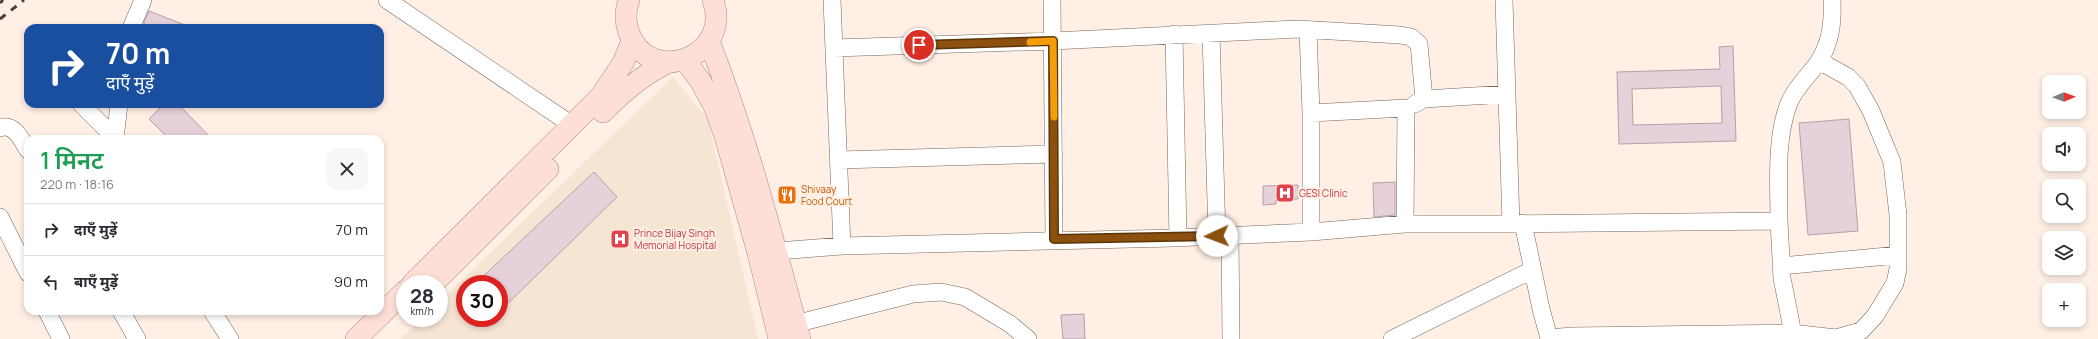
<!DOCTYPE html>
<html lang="hi">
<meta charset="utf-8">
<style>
body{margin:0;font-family:Manrope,"Noto Sans Devanagari",sans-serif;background:#f7f7f7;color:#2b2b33;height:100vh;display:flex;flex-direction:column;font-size:15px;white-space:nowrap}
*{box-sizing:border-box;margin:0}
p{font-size:13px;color:#7c7c81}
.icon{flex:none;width:22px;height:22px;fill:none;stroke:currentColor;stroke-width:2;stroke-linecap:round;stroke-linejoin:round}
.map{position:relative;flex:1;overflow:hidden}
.drawer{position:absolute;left:24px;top:135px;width:360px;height:180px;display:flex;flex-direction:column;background:#fff;border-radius:12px;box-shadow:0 2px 6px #0003}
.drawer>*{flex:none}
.banner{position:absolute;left:24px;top:24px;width:360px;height:84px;border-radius:12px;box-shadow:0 2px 6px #0003;background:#1a4fa0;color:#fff;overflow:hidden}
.needle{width:26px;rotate:89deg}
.controls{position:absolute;left:2042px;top:75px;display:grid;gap:8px}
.controls a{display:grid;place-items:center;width:44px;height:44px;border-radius:8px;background:#fff;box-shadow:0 2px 6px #0003;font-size:20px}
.speed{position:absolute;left:396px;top:275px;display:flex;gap:8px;font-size:20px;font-weight:700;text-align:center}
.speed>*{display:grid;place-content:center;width:52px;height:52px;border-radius:50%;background:#fff;box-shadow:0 2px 6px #0003;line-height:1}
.speed small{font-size:10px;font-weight:400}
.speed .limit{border:6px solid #d22;background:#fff;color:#111}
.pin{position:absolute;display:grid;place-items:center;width:34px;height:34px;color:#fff;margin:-17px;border:2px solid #fff;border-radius:50%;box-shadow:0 1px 4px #0007}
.me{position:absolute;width:44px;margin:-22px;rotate:268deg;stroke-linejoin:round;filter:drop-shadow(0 0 3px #0008)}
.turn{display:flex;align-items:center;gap:14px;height:84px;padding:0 16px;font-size:18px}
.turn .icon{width:52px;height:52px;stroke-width:2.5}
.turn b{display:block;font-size:28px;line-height:34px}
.round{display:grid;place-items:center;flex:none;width:42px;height:42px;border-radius:12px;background:#f7f7f7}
.overview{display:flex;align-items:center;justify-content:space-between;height:68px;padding:0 16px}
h1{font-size:24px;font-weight:600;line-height:30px;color:#1e9e55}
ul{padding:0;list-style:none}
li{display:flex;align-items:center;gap:12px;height:52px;padding:0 16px;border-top:1px solid #e1e1e2}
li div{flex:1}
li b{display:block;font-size:15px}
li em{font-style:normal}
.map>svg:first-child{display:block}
</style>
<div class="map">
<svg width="2098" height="339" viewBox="0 0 2098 339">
<rect width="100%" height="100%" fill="#ffefe5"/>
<path fill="#f7e5d4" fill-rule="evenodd" d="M673,77L708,120L758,339H400L422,318H439V302ZM465,284H499V318H465Z"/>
<path fill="#e6d0da" stroke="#b4a0a9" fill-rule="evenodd" d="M149,11L190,27V28H144V22Z
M1733,46L1736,141L1619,144L1617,72L1720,69L1719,47ZM1721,86L1722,123L1633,125L1632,89Z
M164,104H178L212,139H169L149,119Z
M1849,119L1858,231L1808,235L1799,123Z
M594,172L617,197L499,312V284H475Z
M1395,182V215L1374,217L1373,183Z
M1298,185V199L1276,200V204L1263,205V186Z
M1084,314L1085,339H1063L1061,315Z"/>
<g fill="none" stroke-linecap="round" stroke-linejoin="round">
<g stroke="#77665b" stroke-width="18">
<path id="minor" d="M387,0L572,125
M832,0L842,246
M1052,0L1054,239
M1504,0L1511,224L1779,221C1779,184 1775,139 1789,103C1796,86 1809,76 1819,61C1831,42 1833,22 1832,0
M131,28L143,0
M1308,30L1311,113V232
M1211,33L1217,236
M1174,34L1178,238
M834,48L1053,41L1298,29L1400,35L1411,37L1419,44L1424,99
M81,104L115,138
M1415,104L1424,99L1507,94
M1311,113L1406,108L1405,224
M0,128C14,122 22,141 28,150
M115,139L119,104
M839,160L1054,154
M0,217L28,273
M1779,221L1782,278L1794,339
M1523,223L1541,309L1549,338L1572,336L1792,333L1836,338L1861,331L1875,316L1895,283L1898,269V215L1892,162L1871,111L1857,86L1848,77L1819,61
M1230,235L1231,339
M764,252L842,246L1173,238L1311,232L1405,224H1511
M1781,266L1898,255
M47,311L61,339
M121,311L137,339
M212,311L230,339
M783,327L913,294L941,292L965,297L1010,324L1028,339
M1392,339L1532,270"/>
</g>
<g stroke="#ae8a7f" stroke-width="22">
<path id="major" d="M629,0C625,11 625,22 629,33C650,88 733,57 713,0
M709,41C747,138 773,239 800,339
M685,60L701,82L714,106L725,136L758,253L779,339
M603,112C623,92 642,75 669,62
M412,284L601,96L623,63L632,41
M433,284L548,169
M356,339L405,291"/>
</g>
<use href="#minor" stroke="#fff" stroke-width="17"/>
<use href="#major" stroke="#fedfd7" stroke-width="21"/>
<path stroke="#49403b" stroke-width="3" stroke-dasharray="7 7" stroke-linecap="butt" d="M0,3L3,0
M0,19L24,0"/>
</g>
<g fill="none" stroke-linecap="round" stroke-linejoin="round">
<g stroke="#5b3509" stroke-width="10">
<path id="route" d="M919,45L1053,41L1054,239L1217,236"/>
</g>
<use href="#route" stroke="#8c510e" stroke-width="7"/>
<path stroke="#f59e0b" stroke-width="7" d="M1030,42L1053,41L1054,117"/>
</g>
<defs>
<g id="hospital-square" transform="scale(1)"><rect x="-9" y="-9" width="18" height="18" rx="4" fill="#e0444e" stroke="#ffefe5"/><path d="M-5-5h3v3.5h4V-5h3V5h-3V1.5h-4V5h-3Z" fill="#fff"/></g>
<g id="restaurant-square" transform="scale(1)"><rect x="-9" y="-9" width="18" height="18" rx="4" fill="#e8710a" stroke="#ffefe5"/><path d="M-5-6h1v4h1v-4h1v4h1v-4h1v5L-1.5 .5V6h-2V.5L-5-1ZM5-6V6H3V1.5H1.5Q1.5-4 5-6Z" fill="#fff"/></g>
</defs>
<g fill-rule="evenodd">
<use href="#hospital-square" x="1285" y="193"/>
<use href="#restaurant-square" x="787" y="195"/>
<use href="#hospital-square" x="620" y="239"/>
</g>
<g text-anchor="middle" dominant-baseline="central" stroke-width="4" stroke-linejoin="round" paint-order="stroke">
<g font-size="10" fill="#c56008" stroke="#ffefe5" text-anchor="start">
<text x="801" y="189">Shivaay<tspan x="801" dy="12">Food Court</tspan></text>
</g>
<g font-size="10" fill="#be3a42" stroke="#ffefe5" text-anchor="start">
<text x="1299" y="193">GESI Clinic</text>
<text x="634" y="233">Prince Bijay Singh<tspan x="634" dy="12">Memorial Hospital</tspan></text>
</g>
</g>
</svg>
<div class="controls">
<a><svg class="needle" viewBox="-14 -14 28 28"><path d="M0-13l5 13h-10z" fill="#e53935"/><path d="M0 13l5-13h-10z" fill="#7c7c81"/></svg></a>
<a><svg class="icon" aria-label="sound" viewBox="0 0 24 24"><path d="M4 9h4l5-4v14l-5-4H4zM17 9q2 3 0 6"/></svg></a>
<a><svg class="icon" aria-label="search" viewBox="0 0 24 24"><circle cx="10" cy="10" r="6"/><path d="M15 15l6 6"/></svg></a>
<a><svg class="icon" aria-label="layers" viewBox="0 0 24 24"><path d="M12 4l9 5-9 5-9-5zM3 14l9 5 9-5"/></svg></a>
<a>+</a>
</div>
<div class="speed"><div>28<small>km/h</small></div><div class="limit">30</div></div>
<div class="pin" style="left:919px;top:45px;background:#d93025"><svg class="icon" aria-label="arrive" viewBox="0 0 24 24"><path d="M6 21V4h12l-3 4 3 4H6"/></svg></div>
<svg class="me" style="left:1217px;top:236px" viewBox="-20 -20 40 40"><circle r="19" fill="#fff"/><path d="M0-13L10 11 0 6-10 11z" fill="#8c510e"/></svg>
<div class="banner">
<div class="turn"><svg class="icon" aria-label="right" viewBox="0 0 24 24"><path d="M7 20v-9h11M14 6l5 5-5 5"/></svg><div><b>70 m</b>दाएँ मुड़ें</div></div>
</div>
<section class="drawer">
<div class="overview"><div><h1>1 मिनट</h1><p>220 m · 18:16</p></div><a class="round"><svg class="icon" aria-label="close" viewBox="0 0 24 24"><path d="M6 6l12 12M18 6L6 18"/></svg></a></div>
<ul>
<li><svg class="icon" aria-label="right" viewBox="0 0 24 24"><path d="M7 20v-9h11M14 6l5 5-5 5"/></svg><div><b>दाएँ मुड़ें</b></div><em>70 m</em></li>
<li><svg class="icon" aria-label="left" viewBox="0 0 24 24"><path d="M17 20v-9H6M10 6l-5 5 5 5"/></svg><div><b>बाएँ मुड़ें</b></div><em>90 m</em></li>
</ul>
</section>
</div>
